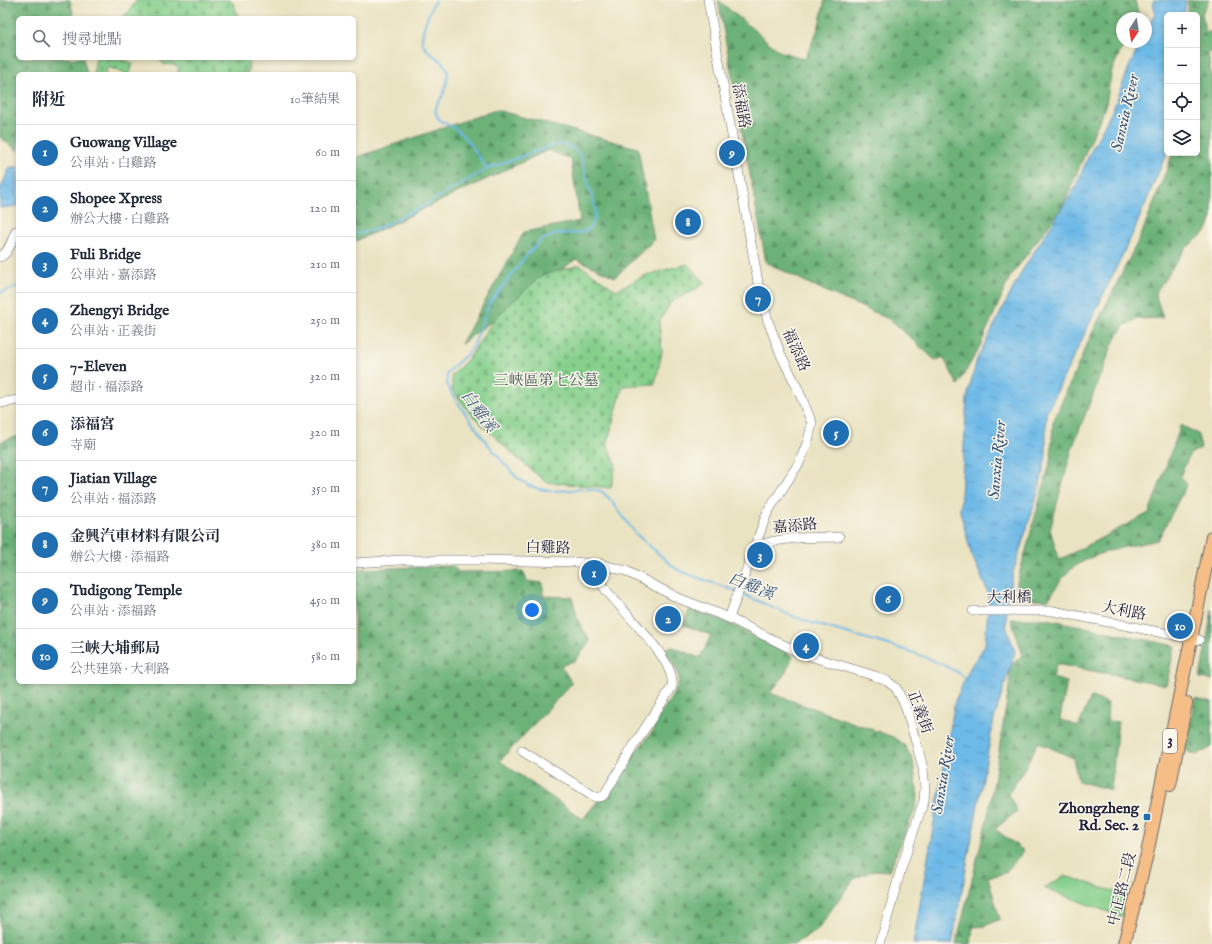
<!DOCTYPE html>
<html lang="zh-TW">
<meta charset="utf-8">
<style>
:root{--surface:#fff;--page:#f2f2f3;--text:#1f2937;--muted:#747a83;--line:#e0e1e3;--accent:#1f6fb2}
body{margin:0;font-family:"IM FELL English","Noto Serif TC",serif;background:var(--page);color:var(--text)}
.controls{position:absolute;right:12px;top:12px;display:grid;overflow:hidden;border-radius:6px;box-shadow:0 2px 6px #0003}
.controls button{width:36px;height:36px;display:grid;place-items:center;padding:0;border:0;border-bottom:1px solid var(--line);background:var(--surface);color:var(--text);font:20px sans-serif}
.compass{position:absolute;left:1116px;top:12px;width:36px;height:36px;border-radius:50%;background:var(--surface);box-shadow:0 2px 6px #0003;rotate:192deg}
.you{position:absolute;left:532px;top:610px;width:14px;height:14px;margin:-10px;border:3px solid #fff;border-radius:50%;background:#1a73e8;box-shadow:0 0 0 6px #1a73e833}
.badge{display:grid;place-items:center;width:26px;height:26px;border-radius:50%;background:var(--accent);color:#fff;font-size:13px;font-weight:700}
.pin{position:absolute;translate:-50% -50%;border:2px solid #fff;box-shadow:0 1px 4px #0006}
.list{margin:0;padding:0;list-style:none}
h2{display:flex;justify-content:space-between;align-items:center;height:52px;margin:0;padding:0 16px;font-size:17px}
h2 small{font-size:13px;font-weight:400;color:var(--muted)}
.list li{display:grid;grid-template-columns:26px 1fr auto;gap:12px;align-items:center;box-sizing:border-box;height:56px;padding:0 16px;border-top:1px solid var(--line)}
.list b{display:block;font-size:15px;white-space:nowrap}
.list p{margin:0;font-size:13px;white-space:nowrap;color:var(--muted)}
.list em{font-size:13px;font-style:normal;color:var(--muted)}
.icon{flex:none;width:22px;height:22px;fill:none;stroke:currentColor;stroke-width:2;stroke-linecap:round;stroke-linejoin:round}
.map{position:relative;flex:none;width:1212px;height:944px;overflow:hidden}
.search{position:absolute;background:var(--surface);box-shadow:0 2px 6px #0003;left:16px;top:16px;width:340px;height:44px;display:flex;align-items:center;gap:10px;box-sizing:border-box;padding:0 14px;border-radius:6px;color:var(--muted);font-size:15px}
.panel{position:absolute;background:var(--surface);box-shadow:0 2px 6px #0003;left:16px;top:72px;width:340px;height:612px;border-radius:6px}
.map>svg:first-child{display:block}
.grass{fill:#86d08c;stroke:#547964}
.forest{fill:url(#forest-firs);stroke:#476a5a}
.cemetery{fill:url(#cemetery-stones);stroke:#547964}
.water{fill:url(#water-ripples);stroke:#486e91}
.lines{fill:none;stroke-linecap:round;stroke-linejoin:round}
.stream{stroke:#6db9e7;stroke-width:2}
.minor-casing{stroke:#68666a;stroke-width:10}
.major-casing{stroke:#68666a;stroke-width:14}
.minor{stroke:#fff;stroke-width:9}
.major{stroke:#f6be87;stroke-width:12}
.poi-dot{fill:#1f6fb2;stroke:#fbf7ec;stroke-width:1.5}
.labels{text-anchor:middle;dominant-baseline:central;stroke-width:3;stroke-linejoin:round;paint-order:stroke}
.shield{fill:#fbf7ec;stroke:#636270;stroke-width:1}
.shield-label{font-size:14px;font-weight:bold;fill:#22223b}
.street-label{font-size:15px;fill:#22223b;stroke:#fbf7ec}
.park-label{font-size:15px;fill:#405653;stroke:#fbf7ec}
.poi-label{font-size:15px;font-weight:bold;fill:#22223b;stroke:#fbf7ec;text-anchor:end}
.water-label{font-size:16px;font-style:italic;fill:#3c5777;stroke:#fbf7ec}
</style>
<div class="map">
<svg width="1212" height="944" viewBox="0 0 1212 944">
<defs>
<pattern id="forest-firs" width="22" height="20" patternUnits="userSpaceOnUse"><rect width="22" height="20" fill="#6cb278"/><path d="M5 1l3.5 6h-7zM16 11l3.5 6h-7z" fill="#589064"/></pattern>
<pattern id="cemetery-stones" width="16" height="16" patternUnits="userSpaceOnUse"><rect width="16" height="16" fill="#86d08c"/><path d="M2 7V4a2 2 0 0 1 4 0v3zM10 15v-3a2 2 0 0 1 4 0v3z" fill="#73b27a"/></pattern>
<pattern id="water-ripples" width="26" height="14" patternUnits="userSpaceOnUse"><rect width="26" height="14" fill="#6db9e7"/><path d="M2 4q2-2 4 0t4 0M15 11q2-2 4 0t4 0" fill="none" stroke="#5996bc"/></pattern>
</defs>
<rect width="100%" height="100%" fill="#fbf7ec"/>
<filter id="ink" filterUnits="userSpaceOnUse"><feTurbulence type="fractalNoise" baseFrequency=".025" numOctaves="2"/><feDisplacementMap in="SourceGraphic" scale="8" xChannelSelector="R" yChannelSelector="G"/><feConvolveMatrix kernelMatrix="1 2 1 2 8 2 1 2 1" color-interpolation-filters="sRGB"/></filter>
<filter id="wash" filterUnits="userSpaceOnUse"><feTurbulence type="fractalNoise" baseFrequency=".012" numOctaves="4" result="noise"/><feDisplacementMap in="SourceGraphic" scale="16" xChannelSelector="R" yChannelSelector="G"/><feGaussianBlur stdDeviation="0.9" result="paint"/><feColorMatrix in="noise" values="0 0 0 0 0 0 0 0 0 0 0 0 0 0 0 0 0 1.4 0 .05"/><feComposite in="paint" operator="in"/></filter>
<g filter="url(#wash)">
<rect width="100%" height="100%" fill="#eae3c2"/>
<polygon class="grass" points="1065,876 1129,896 1122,917 1044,888"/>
<g class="forest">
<polygon points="0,0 70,0 74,18 18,18 18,58 83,58 87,74 18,74 18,151 0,137"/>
<polygon points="718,0 779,51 805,59 818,29 825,0 1135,0 1138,13 1136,18 1122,18 1122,42 1125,42 1112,70 1106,104 1063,206 1010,277 980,346 958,385 943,357 936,361 891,320 814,286 766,262"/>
<path d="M1188 0H1209L1202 13 1205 32H1212V52L1208 53 1212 83V218L1206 232 1186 248 1155 293 1163 318 1137 319 1124 326 1113 343 1073 446 1050 529 1059 560 1149 513 1181 425 1198 434 1201 448 1190 454 1180 476 1187 484 1158 540C1128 547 1089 551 1066 574 1059 581 1054 592 1048 600L1013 597 1051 459 1053 422 1093 331 1142 233 1173 153H1197V15H1187Z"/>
<polygon points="496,110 638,148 654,240 615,277 576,259 461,344 524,232 580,221 571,159 548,150 354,242 354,158"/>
<path d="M18 436V682H354V569L453 566 459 572 523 571 527 581 543 583V596L572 597 578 620 590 641 576 660 561 666 572 683 500 761 583 819 655 728 652 726C658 717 679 689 679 679 678 669 670 659 665 650L670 646 700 658 711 635 683 625 690 609 727 622 793 656 784 676 770 693 893 737 905 746 913 761 918 797 914 812 889 871 874 870 854 879 834 906 817 931 797 942 796 944H0V442Z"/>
<polygon points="1212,610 1212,680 1200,678"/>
<polygon points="1011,619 1047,619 1175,646 1166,685 1056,664 1053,678 1067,682 1060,719 1078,727 1091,697 1108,703 1107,721 1118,722 1111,790 1078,781 1073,758 1038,742 1026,767 1008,794 1017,811 995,829 1024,851 1005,873 988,877 1000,919 985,926 973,927 971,944 956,944 989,811 1009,688 1010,666 1023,655"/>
<polygon points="1195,698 1212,702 1212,747 1197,755 1184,750"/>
</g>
<g class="cemetery">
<polygon points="137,0 230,0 233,3 239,18 120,18 128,13"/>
<path d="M96 58H118L133 63 130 74C122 74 115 69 107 67L106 74H93Z"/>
<polygon points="159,58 249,58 248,73 176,74 179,68 175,65 163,64"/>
<polygon points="687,264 705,282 693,291 671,302 659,322 662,352 655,384 623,386 607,444 616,464 611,488 546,482 518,459 472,415 452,390 452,375 468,359 495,318 542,275 580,265 616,290 646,275"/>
</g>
<g class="water">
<polygon points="1153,0 1186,0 1184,15 1167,15 1167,152 1134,231 1046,414 1046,456 1039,490 1014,569 1007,597 1006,626 1015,652 994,719 952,944 913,944 955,701 971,666 985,646 989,595 971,553 960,511 967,398 977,359 1022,271 1075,188 1089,155 1115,105 1129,67 1141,42 1146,42 1146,31 1155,13"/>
<polygon points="10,167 18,167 18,206 0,208 0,190"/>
</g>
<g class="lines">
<g class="stream">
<path d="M435 0C430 12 423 24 422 38 421 54 446 57 448 73 448 80 445 91 442 97 438 104 433 109 437 116 440 123 449 124 454 128 468 138 477 155 487 169"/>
<polyline points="354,234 374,230 421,207 487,169 547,147 561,144 573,148 581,156 595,208 595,219 589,229 579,233 557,234 541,240 527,255 489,304 474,345 467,354 452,368 447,374 447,384 451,393 486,442 516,477 528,485 539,489 553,491 590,489 601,491 610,499 636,534 676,569 690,575 736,591"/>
<polyline points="0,293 18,286"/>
<path d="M740 593C764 603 788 616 813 623 864 640 922 649 967 678"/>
</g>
</g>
</g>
<g filter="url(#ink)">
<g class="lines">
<g class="minor-casing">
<g id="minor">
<polyline points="708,0 759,288 768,321 781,355 797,387 812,423 808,441 799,463 767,513 729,618"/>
<path d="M0 257C9 253 12 240 16 231"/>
<polyline points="0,403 18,400"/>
<path d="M755 547C781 536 811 538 839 537"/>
<polyline points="354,563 402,560 480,560 575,562 604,565 626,571 678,598 729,618 800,653 875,676 887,681 896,688 905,705 918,749 923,768 925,788 924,800 901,869 880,944"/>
<polyline points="973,611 1053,611 1199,640"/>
<path d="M522 751 594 796C600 799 603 797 606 792L634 745 672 687C677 659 619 609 603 586L601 574 604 565"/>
</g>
</g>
<g class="major-casing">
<g id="major">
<polyline points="1170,785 1186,703"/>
<polyline points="1124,944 1147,854 1212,537"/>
</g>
</g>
<use href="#minor" class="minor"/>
<use href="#major" class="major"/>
</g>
</g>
<rect class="poi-dot" x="1143" y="813" width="8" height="8" rx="2"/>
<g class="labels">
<rect class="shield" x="1163" y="729" width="14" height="24" rx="3"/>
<g class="shield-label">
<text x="1170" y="741">3</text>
</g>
<g class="street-label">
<text transform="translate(741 106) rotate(80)">添福路</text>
<text transform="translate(796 350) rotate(66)">福添路</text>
<text transform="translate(795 526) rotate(-5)">嘉添路</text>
<text transform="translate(548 548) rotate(1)">白雞路</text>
<text x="1009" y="597">大利橋</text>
<text transform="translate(1124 611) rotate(11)">大利路</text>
<text transform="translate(920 712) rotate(70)">正義街</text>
<text transform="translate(1122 889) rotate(-76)">中正路二段</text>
</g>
<g class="park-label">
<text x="546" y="380">三峽區第七公墓</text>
</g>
<g class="poi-label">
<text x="1139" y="808">Zhongzheng<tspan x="1139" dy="17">Rd. Sec. 2</tspan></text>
</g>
<g class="water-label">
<text transform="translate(1126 113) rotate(-77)">Sanxia River</text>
<text transform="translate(478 412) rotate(54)">白雞溪</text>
<text transform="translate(998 460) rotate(-85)">Sanxia River</text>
<text transform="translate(751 587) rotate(22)">白雞溪</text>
<text transform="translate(944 775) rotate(-81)">Sanxia River</text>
</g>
</g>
</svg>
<div class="controls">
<button>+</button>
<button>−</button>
<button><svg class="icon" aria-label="locate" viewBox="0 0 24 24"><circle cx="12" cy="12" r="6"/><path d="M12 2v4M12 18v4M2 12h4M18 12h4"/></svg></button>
<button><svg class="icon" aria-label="layers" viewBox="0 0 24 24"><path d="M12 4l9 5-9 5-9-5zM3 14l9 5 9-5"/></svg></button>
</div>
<svg class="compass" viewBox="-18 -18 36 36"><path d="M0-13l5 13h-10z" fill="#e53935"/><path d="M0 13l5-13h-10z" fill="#747a83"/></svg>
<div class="you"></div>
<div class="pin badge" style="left:594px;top:573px">1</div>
<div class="pin badge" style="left:668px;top:619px">2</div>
<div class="pin badge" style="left:760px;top:555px">3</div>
<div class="pin badge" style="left:806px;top:646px">4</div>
<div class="pin badge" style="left:836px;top:433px">5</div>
<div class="pin badge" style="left:888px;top:599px">6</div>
<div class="pin badge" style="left:758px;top:299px">7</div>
<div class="pin badge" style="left:688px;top:222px">8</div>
<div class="pin badge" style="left:732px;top:153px">9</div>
<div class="pin badge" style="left:1180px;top:626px">10</div>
<div class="search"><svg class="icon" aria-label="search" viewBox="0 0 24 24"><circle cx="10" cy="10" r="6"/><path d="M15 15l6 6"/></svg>搜尋地點</div>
<section class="panel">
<h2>附近<small>10筆結果</small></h2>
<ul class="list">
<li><span class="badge">1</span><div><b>Guowang Village</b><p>公車站 · 白雞路</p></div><em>60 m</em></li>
<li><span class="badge">2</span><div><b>Shopee Xpress</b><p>辦公大樓 · 白雞路</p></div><em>120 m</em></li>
<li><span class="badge">3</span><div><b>Fuli Bridge</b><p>公車站 · 嘉添路</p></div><em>210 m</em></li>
<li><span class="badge">4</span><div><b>Zhengyi Bridge</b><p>公車站 · 正義街</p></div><em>250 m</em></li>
<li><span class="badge">5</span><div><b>7-Eleven</b><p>超市 · 福添路</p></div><em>320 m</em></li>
<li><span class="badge">6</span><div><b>添福宮</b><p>寺廟</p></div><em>320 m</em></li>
<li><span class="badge">7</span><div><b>Jiatian Village</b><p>公車站 · 福添路</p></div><em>350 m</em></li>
<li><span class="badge">8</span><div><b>金興汽車材料有限公司</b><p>辦公大樓 · 添福路</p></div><em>380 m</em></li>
<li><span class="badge">9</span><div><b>Tudigong Temple</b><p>公車站 · 添福路</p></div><em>450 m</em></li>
<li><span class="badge">10</span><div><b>三峽大埔郵局</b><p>公共建築 · 大利路</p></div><em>580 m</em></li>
</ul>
</section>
</div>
